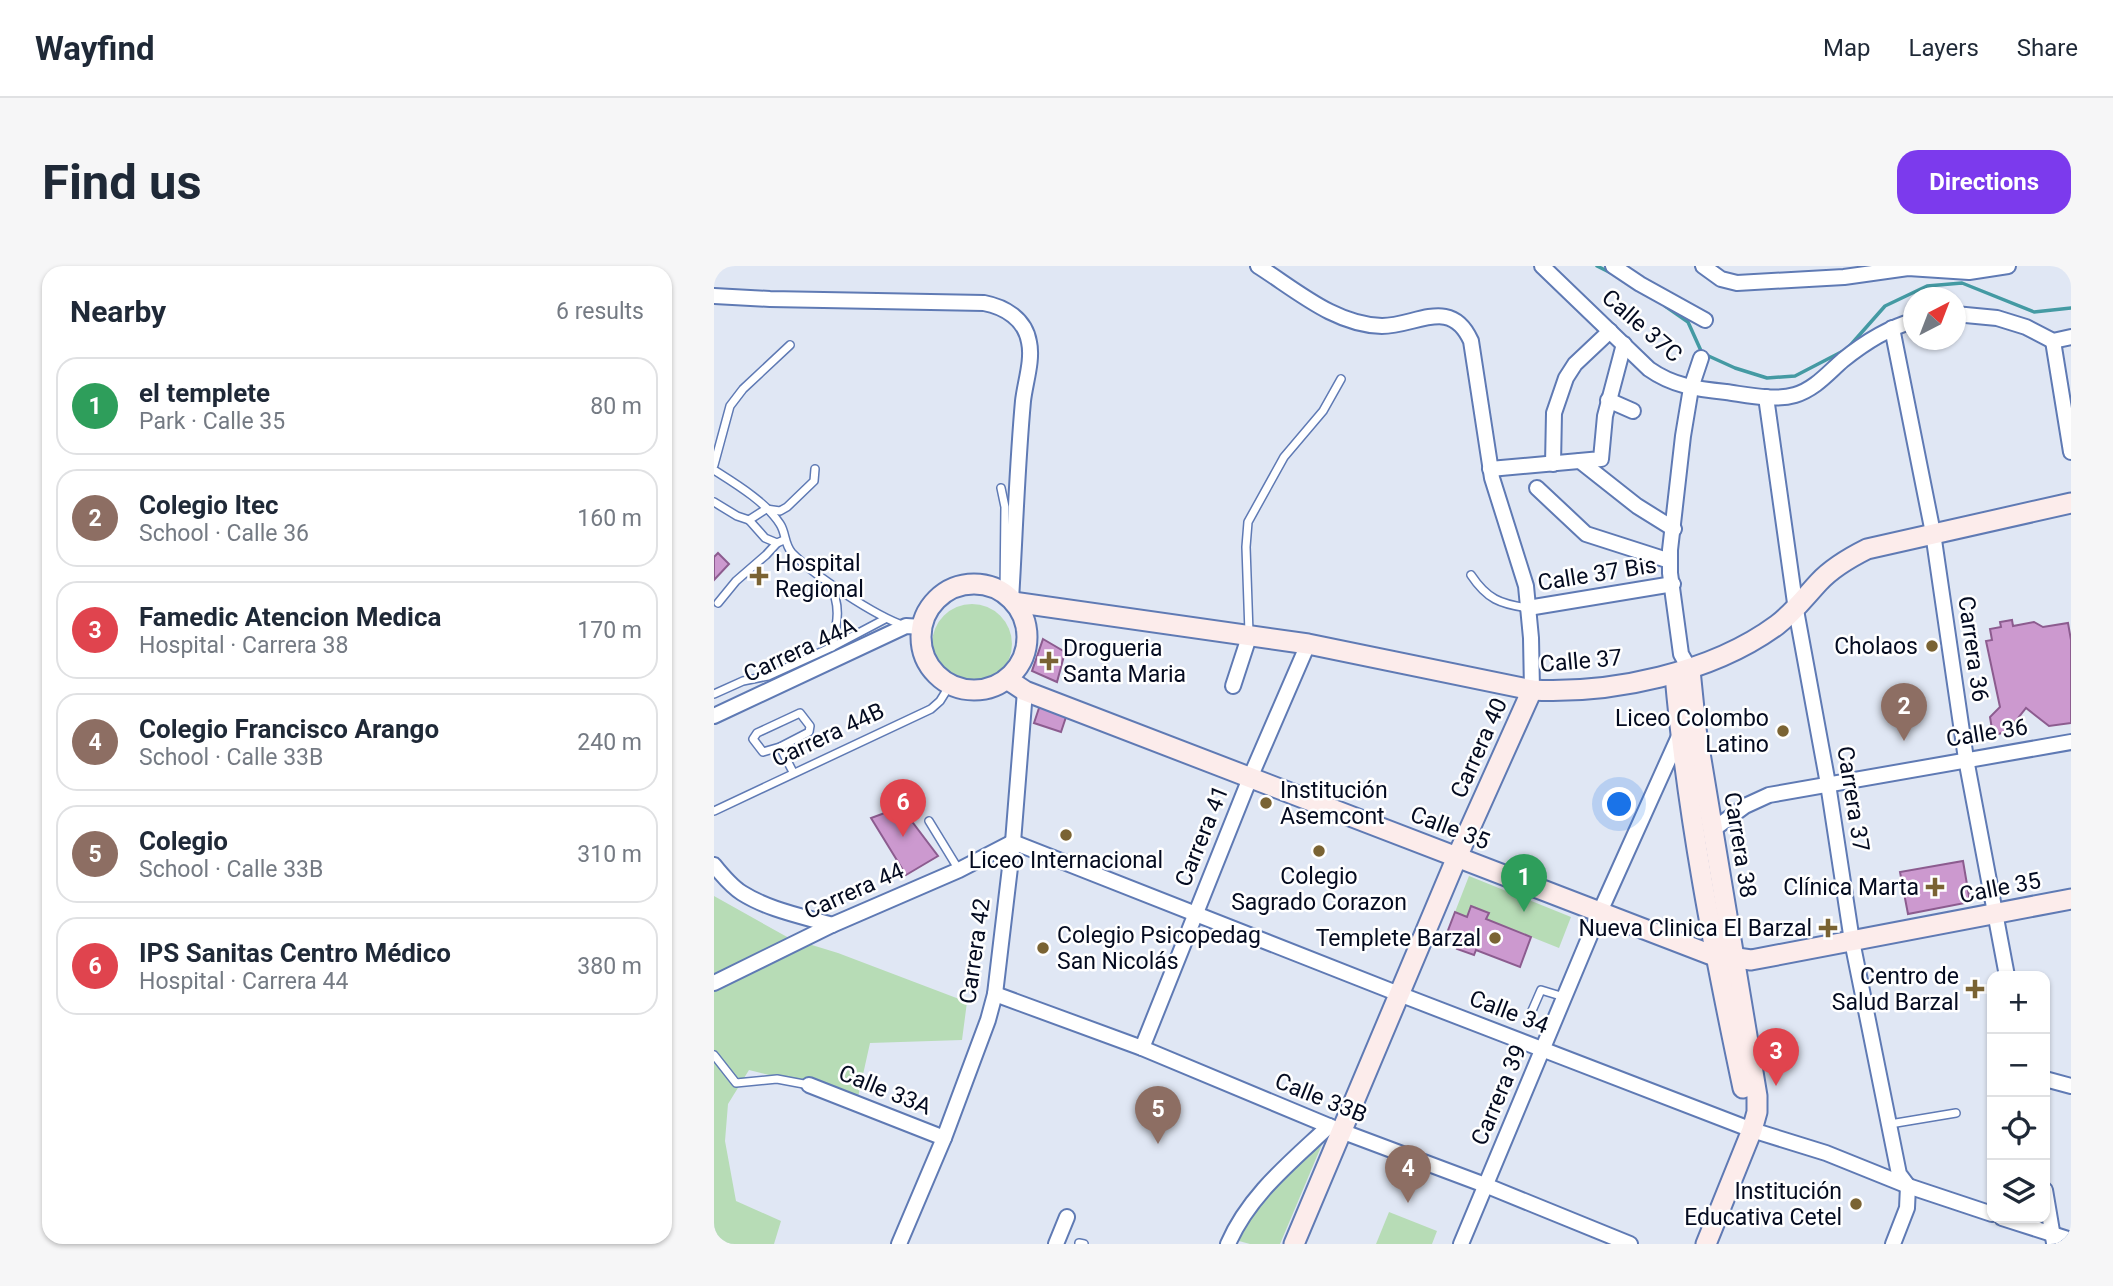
<!DOCTYPE html>
<meta charset="utf-8">
<style>
:root{--surface:#fff;--page:#f6f6f7;--text:#1f2937;--muted:#747a83;--line:#e0e1e3;--accent:#7c3aed}
body{margin:0;font-family:Roboto,sans-serif;background:var(--page);color:var(--text)}
.controls{position:absolute;right:21px;bottom:21px;display:grid;overflow:hidden;border-radius:14px;box-shadow:0 2px 5px #0004}
.controls button{width:63px;height:63px;display:grid;place-items:center;padding:0;border:0;border-bottom:2px solid var(--line);background:var(--surface);color:var(--text);font:35px sans-serif}
.compass{position:absolute;left:1189px;top:21px;width:63px;height:63px;border-radius:50%;background:var(--surface);box-shadow:0 2px 5px #0004;rotate:42deg}
.you{position:absolute;left:906px;top:539px;width:24px;height:24px;margin:-18px;border:5px solid #fff;border-radius:50%;background:#1a73e8;box-shadow:0 0 0 10px #1a73e833}
.badge{display:grid;place-items:center;width:46px;height:46px;border-radius:50%;background:var(--accent);color:#fff;font-size:23px;font-weight:700}
.pin{position:absolute;translate:-50% -58px;filter:drop-shadow(0 2px 4px #0008)}
.pin::after{content:'';position:absolute;top:37px;width:24px;height:21px;background:inherit;clip-path:polygon(0 0,100% 0,50% 100%)}
.list{margin:0;padding:0;list-style:none}
h2{display:flex;justify-content:space-between;align-items:center;height:91px;margin:0;padding:0 28px;font-size:30px}
h2 small{font-size:23px;font-weight:400;color:var(--muted)}
.list li{display:grid;grid-template-columns:46px 1fr auto;gap:21px;align-items:center;box-sizing:border-box;height:98px;margin:0 14px 14px;padding:0 14px;border:2px solid var(--line);border-radius:21px}
.list b{display:block;font-size:26px;white-space:nowrap}
.list p{margin:0;font-size:23px;white-space:nowrap;color:var(--muted)}
.list em{font-size:23px;font-style:normal;color:var(--muted)}
.icon{flex:none;width:38px;height:38px;fill:none;stroke:currentColor;stroke-width:2;stroke-linecap:round;stroke-linejoin:round}
.map{position:relative;flex:none;width:1357px;height:978px;overflow:hidden;border-radius:21px}
header{display:flex;align-items:center;gap:42px;box-sizing:border-box;height:98px;padding:0 35px;background:var(--surface);border-bottom:2px solid var(--line)}
header strong{font-size:33px}
nav{display:flex;gap:38px;margin-inline-start:auto;font-size:24px}
.intro{display:flex;align-items:center;justify-content:space-between;box-sizing:border-box;height:168px;padding:0 42px}
h1{margin:0;font-size:49px}
.button{padding:18px 32px;border-radius:21px;background:var(--accent);color:#fff;font-size:24px;font-weight:700}
main{display:flex;gap:42px;padding:0 42px}
aside{flex:1;background:var(--surface);border-radius:21px;box-shadow:0 2px 5px #0004}
.map>svg:first-child{display:block}
.green{fill:#b7dcb6}
.lines{fill:none;stroke-linecap:round;stroke-linejoin:round}
.stream{stroke:#449aa3;stroke-width:3.5}
.building{fill:#cc99cf;stroke:#8c5c8f;stroke-width:2}
.lane-casing{stroke:#5f7ab4;stroke-width:10}
.street-casing{stroke:#5f7ab4;stroke-width:18}
.secondary-casing{stroke:#5f7ab4;stroke-width:23}
.lane{stroke:#fff;stroke-width:7}
.street{stroke:#fff;stroke-width:14}
.secondary{stroke:#fceceb;stroke-width:19}
.poi-dot{fill:#7a6333;stroke:#fff;stroke-width:2.5}
.labels{text-anchor:middle;dominant-baseline:central;stroke-width:5;stroke-linejoin:round;paint-order:stroke}
.street-label{font-size:23px;fill:#040b20;stroke:#fff}
.poi-label{font-size:23px;fill:#040b20;stroke:#fff;text-anchor:end}
</style>
<header>
<strong>Wayfind</strong>
<nav><a>Map</a><a>Layers</a><a>Share</a></nav>
</header>
<div class="intro"><h1>Find us</h1><a class="button">Directions</a></div>
<main>
<aside>
<h2>Nearby<small>6 results</small></h2>
<ul class="list">
<li><span class="badge" style="background:#2e9e5b">1</span><div><b>el templete</b><p>Park · Calle 35</p></div><em>80 m</em></li>
<li><span class="badge" style="background:#8d6e63">2</span><div><b>Colegio Itec</b><p>School · Calle 36</p></div><em>160 m</em></li>
<li><span class="badge" style="background:#e0444e">3</span><div><b>Famedic Atencion Medica</b><p>Hospital · Carrera 38</p></div><em>170 m</em></li>
<li><span class="badge" style="background:#8d6e63">4</span><div><b>Colegio Francisco Arango</b><p>School · Calle 33B</p></div><em>240 m</em></li>
<li><span class="badge" style="background:#8d6e63">5</span><div><b>Colegio</b><p>School · Calle 33B</p></div><em>310 m</em></li>
<li><span class="badge" style="background:#e0444e">6</span><div><b>IPS Sanitas Centro Médico</b><p>Hospital · Carrera 44</p></div><em>380 m</em></li>
</ul>
</aside>
<div class="map">
<svg width="1357" height="978" viewBox="0 0 1357 978">
<rect width="100%" height="100%" fill="#e0e7f4"/>
<g class="green">
<circle cx="258" cy="378" r="40"/>
<polygon points="755,610 857,651 845,682 772,653 774,647 753,651 741,646"/>
<polygon points="0,630 75,672 124,687 253,736 248,774 156,777 144,831 35,804 14,838 11,875 22,935 67,955 60,978 0,978"/>
<polygon points="612,869 566,978 536,978 525,975 541,938"/>
<polygon points="675,946 723,965 718,978 662,978"/>
</g>
<g class="lines">
<g class="stream">
<polyline points="883,0 897,7"/>
<polyline points="951,40 974,56 988,87 1021,102 1053,112 1081,110 1133,83 1171,40 1213,20 1248,17 1320,46 1357,42"/>
</g>
</g>
<g class="building">
<polygon points="4,287 15,298 0,314 0,291"/>
<polygon points="1298,354 1299,360 1320,356 1329,361 1354,357 1357,374 1357,457 1335,460 1312,442 1293,466 1279,469 1276,451 1286,441 1272,375 1278,374 1276,363 1287,361 1286,356"/>
<polygon points="329,373 351,386 343,416 318,405"/>
<polygon points="326,439 353,448 347,466 320,457"/>
<polygon points="187,541 224,590 192,609 157,552"/>
<polygon points="1249,595 1256,636 1194,648 1186,606"/>
<polygon points="757,640 775,647 772,653 817,671 806,701 762,684 760,689 743,683 747,673 733,667 741,646 753,651"/>
</g>
<g class="lines">
<g class="lane-casing">
<g id="lane">
<polyline points="0,199 16,140 29,123 76,79"/>
<path d="M0 204C22 218 52 236 66 258 72 267 70 278 78 287 101 310 161 350 191 360"/>
<polyline points="287,222 291,241 290,328"/>
<polyline points="0,236 23,250 35,254 51,272 63,277 70,274"/>
<polyline points="35,254 52,243 66,245 73,241 100,215 101,203"/>
<path d="M757 309C773 333 786 338 814 342"/>
<path d="M115 318C128 339 123 358 118 381"/>
<polyline points="4,337 22,315 52,289 63,277"/>
<polyline points="535,367 532,281 534,256 570,191 609,145 627,113"/>
<polyline points="0,428 29,415 54,410 118,381 171,353"/>
<polygon points="86,447 96,460 95,466 66,481 49,486 39,473 43,467"/>
<polyline points="66,481 79,506"/>
<polyline points="0,545 217,443 226,435 236,419"/>
<polyline points="215,555 245,604"/>
<polyline points="817,747 827,724 850,731"/>
<polyline points="0,789 22,817 63,813 95,819"/>
<polyline points="1176,858 1242,847"/>
<polyline points="365,977 370,978"/>
</g>
</g>
<g class="street-casing">
<g id="street">
<path d="M544 0C582 24 621 59 668 60 702 60 737 30 757 75L778 212 812 320 817 372 818 424"/>
<path d="M828 0 935 103C959 120 983 123 1012 126 1034 129 1060 135 1081 129 1101 123 1114 107 1129 94 1150 77 1174 62 1199 55"/>
<polyline points="899,0 926,18 991,54"/>
<polyline points="989,0 1007,13 1023,17 1130,11 1194,2 1255,6 1294,0"/>
<path d="M0 30 56 33 270 37C291 41 311 53 315 76 319 94 311 117 309 135 303 201 301 268 297 334"/>
<polyline points="1241,48 1283,52 1312,61 1339,75 1357,71"/>
<polyline points="1178,62 1219,267 1252,493 1293,710"/>
<polyline points="1339,75 1357,186"/>
<polyline points="1052,131 1082,344 1114,518 1138,675 1185,908 1194,920 1193,942 1179,978"/>
<polyline points="894,134 919,145"/>
<polyline points="866,195 923,240 960,263"/>
<polyline points="839,198 840,147 852,112 861,98 896,65"/>
<polyline points="776,203 887,193 891,150 910,78"/>
<polyline points="823,222 872,268 956,295"/>
<polyline points="814,342 959,318"/>
<polyline points="976,404 967,388 956,307 956,284 969,170 977,122 987,92"/>
<polyline points="519,420 535,371"/>
<polyline points="0,450 192,360 208,361"/>
<polyline points="1000,563 1031,540 1055,529 1357,476"/>
<path d="M0 599C8 609 17 620 28 627 55 644 88 650 118 659"/>
<polyline points="0,717 118,659 245,604 299,576 685,728 1038,864 1112,887 1194,920 1278,948"/>
<polyline points="281,728 428,782 627,865 771,919 916,978"/>
<polyline points="428,782 536,512 594,378"/>
<polyline points="1331,813 1357,820"/>
<polyline points="95,819 230,872"/>
<polyline points="1331,924 1340,977"/>
<polyline points="1288,952 1357,974"/>
<polyline points="185,978 230,872 274,754 281,728 299,576 311,425"/>
<polyline points="342,978 353,951"/>
<path d="M514 978C535 929 577 896 615 860"/>
<polyline points="747,978 885,648 966,468"/>
</g>
</g>
<g class="secondary-casing">
<g id="secondary">
<circle cx="260" cy="371" r="53"/>
<path d="M300 336 594 378 818 424C898 428 998 407 1063 359 1080 346 1091 331 1105 316 1118 302 1135 292 1153 283L1357 237"/>
<polyline points="976,404 982,463 1043,830 1043,846 1038,864 992,978"/>
<path d="M961 409C973 548 1000 685 1029 822"/>
<polyline points="293,413 311,425 995,688 1037,694 1357,633"/>
<polyline points="580,978 743,591 818,424"/>
</g>
</g>
<use href="#lane" class="lane"/>
<use href="#street" class="street"/>
<use href="#secondary" class="secondary"/>
</g>
<g class="poi-dot">
<path d="M41.5 299.5h7v7h7v7h-7v7h-7v-7h-7v-7h7z"/>
<circle cx="1218" cy="380" r="7"/>
<path d="M331.5 384.5h7v7h7v7h-7v7h-7v-7h-7v-7h7z"/>
<circle cx="1069" cy="465" r="7"/>
<circle cx="552" cy="537" r="7"/>
<circle cx="352" cy="569" r="7"/>
<circle cx="605" cy="585" r="7"/>
<path d="M1217.5 610.5h7v7h7v7h-7v7h-7v-7h-7v-7h7z"/>
<path d="M1110.5 651.5h7v7h7v7h-7v7h-7v-7h-7v-7h7z"/>
<circle cx="781" cy="672" r="7"/>
<circle cx="329" cy="682" r="7"/>
<path d="M1257.5 712.5h7v7h7v7h-7v7h-7v-7h-7v-7h7z"/>
<circle cx="1142" cy="938" r="7"/>
</g>
<g class="labels">
<g class="street-label">
<text transform="translate(928 60) rotate(41)">Calle 37C</text>
<text transform="translate(883 308) rotate(-9)">Calle 37 Bis</text>
<text transform="translate(1259 383) rotate(82)">Carrera 36</text>
<text transform="translate(86 384) rotate(-25)">Carrera 44A</text>
<text transform="translate(867 395) rotate(-5)">Calle 37</text>
<text transform="translate(1273 467) rotate(-9)">Calle 36</text>
<text transform="translate(114 469) rotate(-25)">Carrera 44B</text>
<text transform="translate(765 482) rotate(-66)">Carrera 40</text>
<text transform="translate(1139 533) rotate(81)">Carrera 37</text>
<text transform="translate(736 562) rotate(21)">Calle 35</text>
<text transform="translate(488 570) rotate(-68)">Carrera 41</text>
<text transform="translate(1026 579) rotate(81)">Carrera 38</text>
<text transform="translate(1286 622) rotate(-11)">Calle 35</text>
<text transform="translate(140 625) rotate(-24)">Carrera 44</text>
<text transform="translate(261 685) rotate(-82)">Carrera 42</text>
<text transform="translate(795 746) rotate(21)">Calle 34</text>
<text transform="translate(171 824) rotate(22)">Calle 33A</text>
<text transform="translate(785 829) rotate(-67)">Carrera 39</text>
<text transform="translate(607 832) rotate(22)">Calle 33B</text>
</g>
<g class="poi-label">
<text x="61" y="297" text-anchor="start">Hospital<tspan x="61" dy="26">Regional</tspan></text>
<text x="1204" y="380">Cholaos</text>
<text x="349" y="382" text-anchor="start">Drogueria<tspan x="349" dy="26">Santa Maria</tspan></text>
<text x="1055" y="452">Liceo Colombo<tspan x="1055" dy="26">Latino</tspan></text>
<text x="566" y="524" text-anchor="start">Institución<tspan x="566" dy="26">Asemcont</tspan></text>
<text x="352" y="594" text-anchor="middle">Liceo Internacional</text>
<text x="605" y="610" text-anchor="middle">Colegio<tspan x="605" dy="26">Sagrado Corazon</tspan></text>
<text x="1205" y="621">Clínica Marta</text>
<text x="1098" y="662">Nueva Clinica El Barzal</text>
<text x="343" y="669" text-anchor="start">Colegio Psicopedag<tspan x="343" dy="26">San Nicolás</tspan></text>
<text x="767" y="672">Templete Barzal</text>
<text x="1245" y="710">Centro de<tspan x="1245" dy="26">Salud Barzal</tspan></text>
<text x="1128" y="925">Institución<tspan x="1128" dy="26">Educativa Cetel</tspan></text>
</g>
</g>
</svg>
<div class="controls">
<button>+</button>
<button>−</button>
<button><svg class="icon" aria-label="locate" viewBox="0 0 24 24"><circle cx="12" cy="12" r="6"/><path d="M12 2v4M12 18v4M2 12h4M18 12h4"/></svg></button>
<button><svg class="icon" aria-label="layers" viewBox="0 0 24 24"><path d="M12 4l9 5-9 5-9-5zM3 14l9 5 9-5"/></svg></button>
</div>
<svg class="compass" viewBox="-18 -18 36 36"><path d="M0-13l5 13h-10z" fill="#e53935"/><path d="M0 13l5-13h-10z" fill="#747a83"/></svg>
<div class="you"></div>
<div class="pin badge" style="left:810px;top:646px;background:#2e9e5b">1</div>
<div class="pin badge" style="left:1190px;top:475px;background:#8d6e63">2</div>
<div class="pin badge" style="left:1062px;top:820px;background:#e0444e">3</div>
<div class="pin badge" style="left:694px;top:937px;background:#8d6e63">4</div>
<div class="pin badge" style="left:444px;top:878px;background:#8d6e63">5</div>
<div class="pin badge" style="left:189px;top:571px;background:#e0444e">6</div>
</div>
</main>
